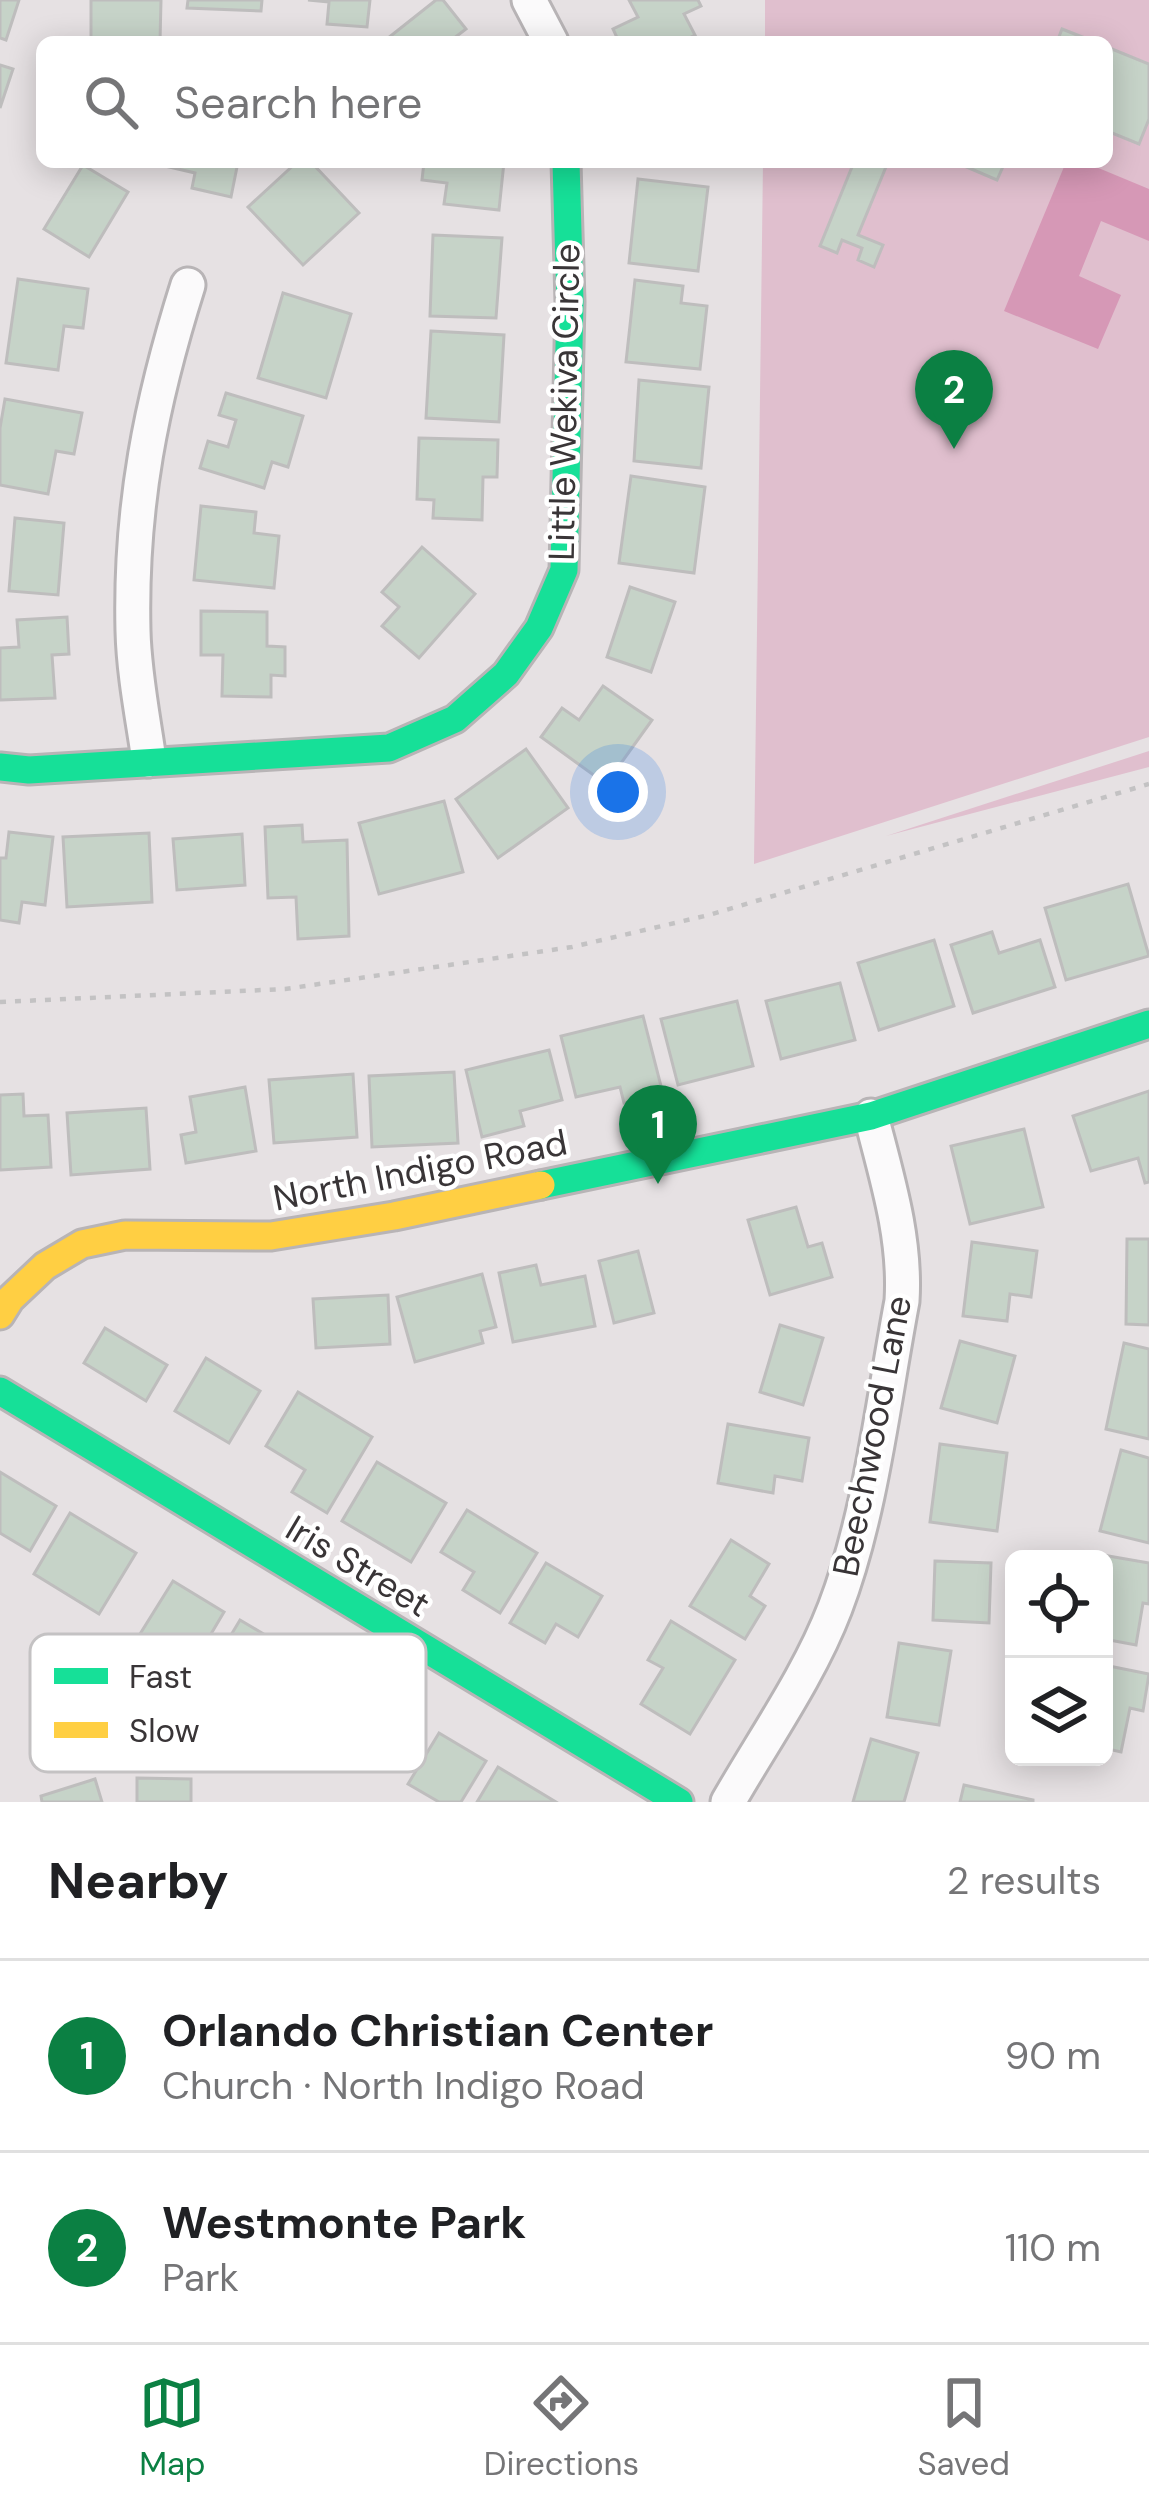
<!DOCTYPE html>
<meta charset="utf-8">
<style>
:root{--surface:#fff;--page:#f6f6f6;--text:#202124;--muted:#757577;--line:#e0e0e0;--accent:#0b8043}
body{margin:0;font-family:"DM Sans",sans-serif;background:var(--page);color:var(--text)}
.controls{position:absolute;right:36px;bottom:36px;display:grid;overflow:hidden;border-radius:18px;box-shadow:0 6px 30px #0003}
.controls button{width:108px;height:108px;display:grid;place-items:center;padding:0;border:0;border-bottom:3px solid var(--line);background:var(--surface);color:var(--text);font:60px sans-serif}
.you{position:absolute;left:618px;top:792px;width:42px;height:42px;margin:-30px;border:9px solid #fff;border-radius:50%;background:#1a73e8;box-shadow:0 0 0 18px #1a73e833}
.badge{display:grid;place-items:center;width:78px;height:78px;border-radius:50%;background:var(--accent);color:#fff;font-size:39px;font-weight:700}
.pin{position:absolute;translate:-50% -99px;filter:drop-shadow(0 3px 6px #0008)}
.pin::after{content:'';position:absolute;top:63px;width:42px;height:36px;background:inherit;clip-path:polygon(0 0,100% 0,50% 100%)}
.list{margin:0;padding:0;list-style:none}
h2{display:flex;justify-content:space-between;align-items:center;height:156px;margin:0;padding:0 48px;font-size:51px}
h2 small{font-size:39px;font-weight:400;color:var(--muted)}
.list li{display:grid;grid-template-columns:78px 1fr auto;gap:36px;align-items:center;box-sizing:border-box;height:192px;padding:0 48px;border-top:3px solid var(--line)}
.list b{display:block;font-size:45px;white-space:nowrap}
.list p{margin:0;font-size:39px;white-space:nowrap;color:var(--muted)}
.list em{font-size:39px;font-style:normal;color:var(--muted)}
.icon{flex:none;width:66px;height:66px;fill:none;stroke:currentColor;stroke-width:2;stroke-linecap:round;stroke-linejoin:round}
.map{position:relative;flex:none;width:1149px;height:1802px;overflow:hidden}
.search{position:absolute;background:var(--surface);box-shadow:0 6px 30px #0003;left:36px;right:36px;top:36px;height:132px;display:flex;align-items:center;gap:30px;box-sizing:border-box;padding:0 42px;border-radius:18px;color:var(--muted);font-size:45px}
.sheet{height:540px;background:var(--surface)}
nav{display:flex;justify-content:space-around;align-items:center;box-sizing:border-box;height:168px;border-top:3px solid var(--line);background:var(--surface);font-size:33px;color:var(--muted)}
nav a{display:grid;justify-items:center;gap:6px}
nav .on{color:var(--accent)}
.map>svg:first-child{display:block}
.green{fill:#e0bfce}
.water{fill:#d698b6}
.building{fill:#c6d3c8;stroke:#bebdbd;stroke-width:3}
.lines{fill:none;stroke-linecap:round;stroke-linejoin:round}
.street-casing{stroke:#b8b4b6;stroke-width:39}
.fast-casing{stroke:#b8b4b6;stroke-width:33}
.slow-casing{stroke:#b8b4b6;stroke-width:33}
.path{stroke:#c3c2c3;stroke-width:4.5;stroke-dasharray:6 9;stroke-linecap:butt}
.street{stroke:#fbfafb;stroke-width:33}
.fast{stroke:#16e098;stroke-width:27}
.slow{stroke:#ffcf43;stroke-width:27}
.labels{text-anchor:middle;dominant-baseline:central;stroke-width:9;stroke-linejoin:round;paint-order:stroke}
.street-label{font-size:36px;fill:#393537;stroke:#fff}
.key{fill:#fff;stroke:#c4c2c3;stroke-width:3}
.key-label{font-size:33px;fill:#393537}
</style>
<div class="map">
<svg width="1149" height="1802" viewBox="0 0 1149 1802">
<rect width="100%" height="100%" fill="#e6e1e3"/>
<g class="green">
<polygon points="765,0 1149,0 1149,737 754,864 763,162 1107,162 1107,42 765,42"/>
<polygon points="1149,751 1149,767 886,836"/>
</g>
<polygon class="water" points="1066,162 1084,162 1149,189 1149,241 1101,221 1079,276 1121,295 1098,349 1004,311"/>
<g class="building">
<polygon points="0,0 19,0 6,40 0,38"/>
<polygon points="91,0 161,0 160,42 91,41"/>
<polygon points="188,0 262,0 261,11 187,8"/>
<polygon points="308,0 370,0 367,27 327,24 329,2"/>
<polygon points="436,0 443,0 466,29 449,42 383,42"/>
<polygon points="629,0 698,0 701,6 684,14 695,35 681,42 619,42 613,29 638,17"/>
<polygon points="1062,29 1095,42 1057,42"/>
<polygon points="1107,47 1149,64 1149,119 1139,144 1107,131"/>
<polygon points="0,65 13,69 0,108"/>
<polygon points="238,162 231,197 192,188 195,173 152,163"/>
<polygon points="297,162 311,162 359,213 303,265 248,207"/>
<polygon points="424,162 504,162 499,210 444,204 447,183 422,180"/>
<polygon points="854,162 888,162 858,235 883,245 874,267 858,260 862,248 842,240 837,253 820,246"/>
<polygon points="955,162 1005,162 997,180"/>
<polygon points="83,165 128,192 89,257 44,229"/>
<polygon points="638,179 708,187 698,271 629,263"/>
<polygon points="433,235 502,238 496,318 430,316"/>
<polygon points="18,279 88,289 83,328 64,326 58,370 6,363"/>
<polygon points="635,280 683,286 681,303 707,306 700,369 626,362"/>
<polygon points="283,293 351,314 326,398 258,378"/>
<polygon points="431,331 504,335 499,422 426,418"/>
<polygon points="639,380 709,387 701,468 634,461"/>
<polygon points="226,393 303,416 288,467 272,462 264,488 200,468 208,441 228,447 236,420 219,415"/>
<polygon points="5,399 82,413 74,454 56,451 48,494 0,485 0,428"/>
<polygon points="419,438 498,440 497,477 483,477 482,520 433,518 434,500 417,499"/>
<polygon points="631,476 705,487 694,573 619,563"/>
<polygon points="201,506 256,512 254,533 279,536 274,588 194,580"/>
<polygon points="15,518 64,523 58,595 9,591"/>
<polygon points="422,547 475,594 419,658 382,626 399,607 382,592"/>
<polygon points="630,587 675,602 651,672 607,657"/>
<polygon points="201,611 267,612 267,646 285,647 285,676 271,675 271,697 222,696 223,655 201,655"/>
<polygon points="67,617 69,654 52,655 55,698 0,700 0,648 19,647 17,620"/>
<polygon points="603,686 652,720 606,784 541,737 562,708 579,720"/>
<polygon points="526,749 568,808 498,858 456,799"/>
<polygon points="444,801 463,872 379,894 359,823"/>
<polygon points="302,825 303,842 347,840 349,936 298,939 296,897 268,898 265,827"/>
<polygon points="9,832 53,837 45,905 22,902 19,923 0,920 0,858 6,858"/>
<polygon points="149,833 152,902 67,907 63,837"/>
<polygon points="242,834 245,885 177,890 173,839"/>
<polygon points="1128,884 1149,956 1066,980 1045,908"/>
<polygon points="992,932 999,953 1040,940 1055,987 973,1013 951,945"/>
<polygon points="934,940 954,1006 879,1030 858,963"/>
<polygon points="840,983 855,1040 781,1059 766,1001"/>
<polygon points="737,1001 753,1066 678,1085 661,1019"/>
<polygon points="643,1016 663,1094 624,1103 620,1087 576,1097 561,1036"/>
<polygon points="549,1050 562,1100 520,1111 524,1126 482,1137 466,1070"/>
<polygon points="454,1072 458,1143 372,1147 369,1076"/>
<polygon points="353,1074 357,1137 274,1143 269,1080"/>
<polygon points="245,1087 256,1151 186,1163 181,1135 196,1132 190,1097"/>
<polygon points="1149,1091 1149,1182 1145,1183 1138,1158 1091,1171 1073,1116"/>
<polygon points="23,1094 24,1116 48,1115 51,1167 0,1170 0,1095"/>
<polygon points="146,1108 150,1169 71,1175 67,1113"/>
<polygon points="1024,1129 1043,1207 970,1224 951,1146"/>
<polygon points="796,1207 808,1247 822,1243 832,1277 770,1295 748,1220"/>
<polygon points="1127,1239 1149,1239 1149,1325 1126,1324"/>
<polygon points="972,1242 1037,1251 1031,1297 1010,1294 1007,1321 963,1316"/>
<polygon points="638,1251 654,1313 614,1323 599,1261"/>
<polygon points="536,1265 541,1285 585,1276 595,1326 513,1342 499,1273"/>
<polygon points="482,1274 496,1327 480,1331 483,1343 415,1362 397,1297"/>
<polygon points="388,1295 390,1344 316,1348 313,1299"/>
<polygon points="780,1325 823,1338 803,1405 760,1392"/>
<polygon points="105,1328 167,1365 146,1401 84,1363"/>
<polygon points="960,1341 1015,1356 997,1423 941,1408"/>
<polygon points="1124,1343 1149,1349 1149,1439 1106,1429"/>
<polygon points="206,1358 260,1391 229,1443 175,1411"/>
<polygon points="298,1392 372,1437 327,1513 292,1492 305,1470 266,1446"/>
<polygon points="728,1424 809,1438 802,1481 775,1476 773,1493 718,1483"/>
<polygon points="940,1444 1007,1453 997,1531 930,1522"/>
<polygon points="1121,1450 1149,1458 1149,1543 1100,1531"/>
<polygon points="377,1462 446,1503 411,1562 342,1521"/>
<polygon points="0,1472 56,1506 30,1551 0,1533"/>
<polygon points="467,1510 537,1553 500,1613 463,1590 474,1572 441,1552"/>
<polygon points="70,1513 136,1553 99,1614 34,1574"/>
<polygon points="731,1540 769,1564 750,1596 765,1606 745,1639 690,1606"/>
<polygon points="1097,1554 1149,1563 1149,1604 1143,1603 1136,1645 1104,1639 1104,1559 1096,1559"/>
<polygon points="935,1561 991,1563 989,1623 933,1620"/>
<polygon points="546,1563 602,1596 578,1637 556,1624 545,1643 510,1623"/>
<polygon points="173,1581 224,1612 192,1666 140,1634"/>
<polygon points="240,1620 272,1639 267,1648 304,1670 280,1711 210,1670"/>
<polygon points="671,1621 735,1660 690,1734 641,1704 663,1668 648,1660"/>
<polygon points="899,1643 951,1651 939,1725 887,1717"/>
<polygon points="1104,1665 1149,1674 1143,1711 1130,1708 1121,1752 1104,1748"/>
<polygon points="439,1733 486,1761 461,1802 439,1802 408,1784"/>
<polygon points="871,1739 918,1753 904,1802 853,1802"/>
<polygon points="498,1767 556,1802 477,1802"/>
<polygon points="137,1778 191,1779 191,1802 137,1802"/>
<polygon points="95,1779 102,1802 42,1802 41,1796"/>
<polygon points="964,1785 1033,1800 1033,1802 960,1802"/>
</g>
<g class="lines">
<g class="street-casing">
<g id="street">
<polyline points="529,0 551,42"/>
<path d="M149 760C143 718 134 674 133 631 130 507 151 402 188 285"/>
<path d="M728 1802C764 1739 809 1676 835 1608 871 1514 883 1401 902 1301 906 1238 887 1178 871 1116"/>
</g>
</g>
<g class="fast-casing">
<g id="fast">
<polyline points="0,767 29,770 389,748 455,719 506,674 539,628 564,570 570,302 566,162"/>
<polyline points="541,1185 871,1116 1149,1024"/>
<polyline points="0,1391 679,1802"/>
</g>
</g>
<g class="slow-casing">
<polyline id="slow" points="0,1315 10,1299 45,1266 82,1244 125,1235 271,1236 394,1216 541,1185"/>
</g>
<polyline class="path" points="0,1002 285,989 572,947 709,915 1149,784"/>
<use href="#street" class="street"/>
<use href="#fast" class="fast"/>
<use href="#slow" class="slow"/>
</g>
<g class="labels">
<g class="street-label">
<text transform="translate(564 402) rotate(-89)">Little Wekiva Circle</text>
<text transform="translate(420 1170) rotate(-11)">North Indigo Road</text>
<text transform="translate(872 1436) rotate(-79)">Beechwood Lane</text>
<text transform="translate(358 1566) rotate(31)">Iris Street</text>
</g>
</g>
<rect x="30" y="1634" width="396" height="138" rx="18" class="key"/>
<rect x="54" y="1668" width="54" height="16" fill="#16e098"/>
<rect x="54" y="1722" width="54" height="16" fill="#ffcf43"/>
<g class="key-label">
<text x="129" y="1688">Fast</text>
<text x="129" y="1742">Slow</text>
</g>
</svg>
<div class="controls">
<button><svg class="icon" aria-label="locate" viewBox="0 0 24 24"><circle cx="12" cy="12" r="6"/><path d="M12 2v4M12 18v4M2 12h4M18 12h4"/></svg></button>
<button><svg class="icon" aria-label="layers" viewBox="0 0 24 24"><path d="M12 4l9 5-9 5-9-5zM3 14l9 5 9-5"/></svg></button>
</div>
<div class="you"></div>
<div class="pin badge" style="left:658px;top:1184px">1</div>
<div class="pin badge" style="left:954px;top:449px">2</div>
<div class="search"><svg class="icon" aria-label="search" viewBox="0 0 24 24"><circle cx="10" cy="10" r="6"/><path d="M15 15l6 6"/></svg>Search here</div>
</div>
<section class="sheet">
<h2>Nearby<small>2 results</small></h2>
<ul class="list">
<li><span class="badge">1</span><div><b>Orlando Christian Center</b><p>Church · North Indigo Road</p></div><em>90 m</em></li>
<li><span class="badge">2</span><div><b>Westmonte Park</b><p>Park</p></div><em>110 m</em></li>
</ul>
</section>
<nav>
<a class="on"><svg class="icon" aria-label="map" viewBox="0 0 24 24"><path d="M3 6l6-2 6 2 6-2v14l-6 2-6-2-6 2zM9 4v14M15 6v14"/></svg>Map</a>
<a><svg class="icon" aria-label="directions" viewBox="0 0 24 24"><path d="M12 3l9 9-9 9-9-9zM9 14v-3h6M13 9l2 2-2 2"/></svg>Directions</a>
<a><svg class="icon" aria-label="saved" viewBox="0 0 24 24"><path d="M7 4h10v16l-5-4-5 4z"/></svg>Saved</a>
</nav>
